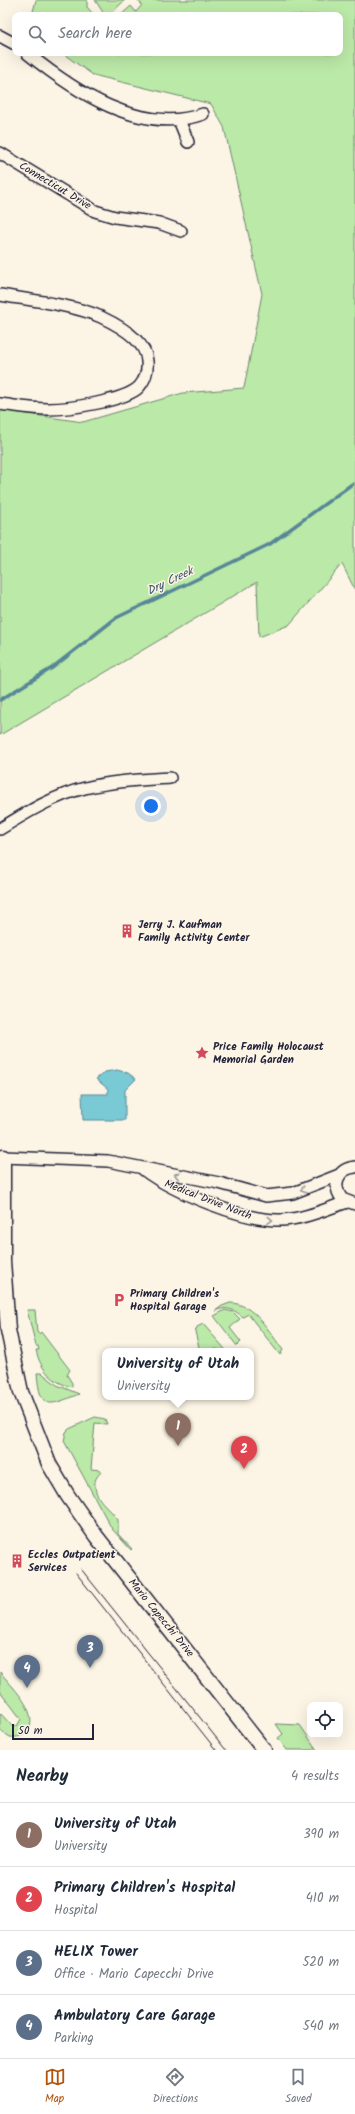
<!DOCTYPE html>
<meta charset="utf-8">
<style>
:root{--surface:#fff;--page:#f6f6f7;--text:#1f2937;--muted:#747a83;--line:#e0e1e3;--accent:#b45309}
body{margin:0;font-family:Kalam,sans-serif;background:var(--page);color:var(--text)}
.controls{position:absolute;right:12px;bottom:12px;display:grid;overflow:hidden;border-radius:8px;box-shadow:0 4px 16px #0002}
.controls button{width:36px;height:36px;display:grid;place-items:center;padding:0;border:0;border-bottom:1px solid var(--line);background:var(--surface);color:var(--text);font:20px sans-serif}
.scale{position:absolute;left:12px;bottom:10px;width:82px;box-sizing:border-box;padding-left:4px;border:2px solid #22223b;border-top:0;font-size:11px;line-height:14px;white-space:nowrap;color:#22223b;-webkit-text-stroke:3px #fcf5e5;paint-order:stroke}
.you{position:absolute;left:151px;top:806px;width:14px;height:14px;margin:-10px;border:3px solid #fff;border-radius:50%;background:#1a73e8;box-shadow:0 0 0 6px #1a73e833}
.badge{display:grid;place-items:center;width:26px;height:26px;border-radius:50%;background:var(--accent);color:#fff;font-size:13px;font-weight:700}
.pin{position:absolute;translate:-50% -33px;filter:drop-shadow(0 1px 2px #0008)}
.pin::after{content:'';position:absolute;top:21px;width:14px;height:12px;background:inherit;clip-path:polygon(0 0,100% 0,50% 100%)}
.popup{position:absolute;left:102px;top:1348px;width:152px;height:52px;box-sizing:border-box;display:grid;place-content:center;border-radius:8px;background:var(--surface);filter:drop-shadow(0 1px 3px #0005);font-size:13px;white-space:nowrap;color:var(--muted)}
.popup b{font-size:15px;color:var(--text)}
.popup::after{content:'';position:absolute;left:50%;top:100%;margin-left:-8px;border:8px solid transparent;border-top-color:var(--surface)}
.list{margin:0;padding:0;list-style:none}
h2{display:flex;justify-content:space-between;align-items:center;height:52px;margin:0;padding:0 16px;font-size:17px}
h2 small{font-size:13px;font-weight:400;color:var(--muted)}
.list li{display:grid;grid-template-columns:26px 1fr auto;gap:12px;align-items:center;box-sizing:border-box;height:64px;padding:0 16px;border-top:1px solid var(--line)}
.list b{display:block;font-size:15px;white-space:nowrap}
.list p{margin:0;font-size:13px;white-space:nowrap;color:var(--muted)}
.list em{font-size:13px;font-style:normal;color:var(--muted)}
.icon{flex:none;width:22px;height:22px;fill:none;stroke:currentColor;stroke-width:2;stroke-linecap:round;stroke-linejoin:round}
.map{position:relative;flex:none;width:355px;height:1750px;overflow:hidden}
.search{position:absolute;background:var(--surface);box-shadow:0 4px 16px #0002;left:12px;right:12px;top:12px;height:44px;display:flex;align-items:center;gap:10px;box-sizing:border-box;padding:0 14px;border-radius:8px;color:var(--muted);font-size:15px}
.sheet{height:308px;background:var(--surface)}
nav{display:flex;justify-content:space-around;align-items:center;box-sizing:border-box;height:56px;border-top:1px solid var(--line);background:var(--surface);font-size:11px;color:var(--muted)}
nav a{display:grid;justify-items:center;gap:2px}
nav .on{color:var(--accent)}
.map>svg:first-child{display:block}
.green{fill:#bbe9a7;stroke:#6e8671}
.water{fill:#7acad5;stroke:#578797}
.lines{fill:none;stroke-linecap:round;stroke-linejoin:round}
.stream{stroke:#578797;stroke-width:3.5}
.minor-casing{stroke:#22223b;stroke-width:14}
.major-casing{stroke:#22223b;stroke-width:17}
.minor{stroke:#fcf5e5;stroke-width:11}
.major{stroke:#fcf5e5;stroke-width:14}
.tram{stroke:#22223b;stroke-width:1}
.oneway{stroke:#9a9698}
.labels{text-anchor:middle;dominant-baseline:central;stroke-width:3;stroke-linejoin:round;paint-order:stroke}
.street-label{font-size:11px;fill:#22223b;stroke:#fcf5e5}
.poi-label{font-size:11px;font-weight:bold;fill:#22223b;stroke:#fcf5e5;text-anchor:start}
.water-label{font-size:12px;font-style:italic;fill:#3c5469;stroke:#fcf5e5}
</style>
<div class="map">
<svg width="355" height="1750" viewBox="0 0 355 1750">
<rect width="100%" height="100%" fill="#fcf5e5"/>
<filter id="ink" filterUnits="userSpaceOnUse"><feTurbulence type="fractalNoise" baseFrequency=".025" numOctaves="2"/><feDisplacementMap in="SourceGraphic" scale="8" xChannelSelector="R" yChannelSelector="G"/><feConvolveMatrix kernelMatrix="1 2 1 2 8 2 1 2 1" color-interpolation-filters="sRGB"/></filter>
<g filter="url(#ink)">
<g class="green">
<polygon points="36,0 87,0 87,7 94,15 32,15"/>
<polygon points="95,0 125,0 110,14 104,14"/>
<polygon points="138,0 355,0 355,590 342,564 289,625 259,637 257,582 0,735 0,410 83,422 183,393 244,388 262,294 224,127 211,104 93,75 62,53 340,53 340,15 121,15 131,6 136,12 142,5"/>
<path d="M230 1303C254 1303 270 1333 283 1350L280 1355 248 1314 243 1317C233 1309 227 1306 215 1311L222 1306Z"/>
<path d="M27 1310H35L37 1332 39 1334 41 1332 70 1370 67 1375 72 1383V1387C53 1383 40 1369 36 1350H39L38 1346H36Z"/>
<polygon points="225,1310 233,1312 240,1319 230,1328 241,1342 237,1346 214,1316"/>
<polygon points="203,1324 225,1349 222,1351 216,1349 200,1351 195,1332 197,1327"/>
<path d="M37 1373H42L57 1385 79 1394C49 1406 40 1412 37 1373Z"/>
<path d="M95 1417 105 1419 107 1424 95 1423 91 1469 101 1470C100 1474 96 1477 95 1481 93 1500 110 1507 118 1520V1534L132 1549 131 1550 112 1529 64 1441 66 1432 69 1429Z"/>
<path d="M0 1672C12 1687 38 1710 29 1730 25 1736 16 1738 10 1737L0 1730V1713L13 1727 17 1726 21 1719 0 1691Z"/>
<polygon points="276,1724 300,1725 317,1750 287,1750 278,1738 283,1734"/>
</g>
<polygon class="water" points="117,1070 128,1073 136,1079 125,1090 125,1120 83,1120 82,1094 108,1094 108,1089 96,1079 105,1072"/>
<g class="lines">
<polyline class="stream" points="0,700 52,668 116,618 270,544 352,484"/>
<g class="minor-casing">
<g id="minor">
<polyline points="0,36 15,44"/>
<path d="M27 53C74 91 140 136 203 114"/>
<polyline points="179,120 188,142"/>
<polyline points="0,153 95,211 115,217 159,223 181,231"/>
<path d="M0 295C29 300 75 305 101 317 118 325 146 340 147 361 148 370 145 380 139 387 125 401 69 409 48 409 32 409 16 406 0 404"/>
<path d="M0 829C26 813 55 795 85 788 113 781 142 780 170 778"/>
<polyline points="3,1157 108,1161 219,1183 266,1196 293,1193 339,1175"/>
<path d="M355 1167C337 1169 332 1185 342 1199L355 1204"/>
<path d="M144 1170C173 1192 246 1222 282 1220 304 1219 326 1209 347 1202"/>
</g>
</g>
<g class="major-casing">
<polyline id="major" points="3,1157 3,1261 8,1330 21,1392 49,1464 68,1496 96,1536 264,1750"/>
</g>
<use href="#minor" class="minor"/>
<use href="#major" class="major"/>
<g class="tram">
<polyline points="81,1569 226,1750"/>
<polyline points="76,1573 216,1750"/>
</g>
</g>
<defs><path id="oneway-chevron" d="M-2-3.5L2.5 0L-2 3.5" fill="none" stroke-width="1.6" stroke-linecap="round" stroke-linejoin="round"/></defs>
<g class="oneway">
<use href="#oneway-chevron" transform="translate(177 1175) rotate(-168)"/>
<use href="#oneway-chevron" transform="translate(303 1190) rotate(162)"/>
<use href="#oneway-chevron" transform="translate(270 1220) rotate(3)"/>
</g>
</g>
<defs>
<g id="building-bare" transform="scale(1.08)"><path d="M-4-6H4V6H1V3H-1V6H-4ZM-2.5-4.3h1.7v1.8h-1.7ZM.8-4.3h1.7v1.8H.8ZM-2.5-1h1.7V.8h-1.7ZM.8-1h1.7V.8H.8Z" fill="#d1495b" stroke="#fcf5e5" stroke-width="2.5" paint-order="stroke"/></g>
<g id="sight-bare" transform="scale(1.08)"><path d="M0-6L1.8-2.2L6-1.7L2.9 1.2L3.7 5.4L0 3.3L-3.7 5.4L-2.9 1.2L-6-1.7L-1.8-2.2Z" fill="#d1495b" stroke="#fcf5e5" stroke-width="2.5" paint-order="stroke"/></g>
<g id="parking-bare" transform="scale(1.08)"><path d="M-3.5-5.5H1a3.5 3.5 0 0 1 0 7H-1V5.5H-3.5ZM-1-3.4V-.6H.8a1.4 1.4 0 0 0 0-2.8Z" fill="#d1495b" stroke="#fcf5e5" stroke-width="2.5" paint-order="stroke"/></g>
</defs>
<g fill-rule="evenodd">
<use href="#building-bare" x="127" y="931"/>
<use href="#sight-bare" x="202" y="1053"/>
<use href="#parking-bare" x="119" y="1300"/>
<use href="#building-bare" x="17" y="1561"/>
</g>
<g class="labels">
<g class="street-label">
<text transform="translate(55 186) rotate(31)">Connecticut Drive</text>
<text transform="translate(208 1200) rotate(21)">Medical Drive North</text>
<text transform="translate(161 1618) rotate(51)">Mario Capecchi Drive</text>
</g>
<g class="poi-label">
<text x="138" y="925">Jerry J. Kaufman<tspan x="138" dy="13">Family Activity Center</tspan></text>
<text x="213" y="1047">Price Family Holocaust<tspan x="213" dy="13">Memorial Garden</tspan></text>
<text x="130" y="1294">Primary Children's<tspan x="130" dy="13">Hospital Garage</tspan></text>
<text x="28" y="1555">Eccles Outpatient<tspan x="28" dy="13">Services</tspan></text>
</g>
<g class="water-label">
<text transform="translate(170 581) rotate(-26)">Dry Creek</text>
</g>
</g>
</svg>
<div class="controls">
<button><svg class="icon" aria-label="locate" viewBox="0 0 24 24"><circle cx="12" cy="12" r="6"/><path d="M12 2v4M12 18v4M2 12h4M18 12h4"/></svg></button>
</div>
<div class="scale">50 m</div>
<div class="you"></div>
<div class="pin badge" style="left:178px;top:1446px;background:#8d6e63">1</div>
<div class="popup"><b>University of Utah</b>University</div>
<div class="pin badge" style="left:244px;top:1469px;background:#e0444e">2</div>
<div class="pin badge" style="left:90px;top:1668px;background:#5c6f8a">3</div>
<div class="pin badge" style="left:27px;top:1688px;background:#5c6f8a">4</div>
<div class="search"><svg class="icon" aria-label="search" viewBox="0 0 24 24"><circle cx="10" cy="10" r="6"/><path d="M15 15l6 6"/></svg>Search here</div>
</div>
<section class="sheet">
<h2>Nearby<small>4 results</small></h2>
<ul class="list">
<li><span class="badge" style="background:#8d6e63">1</span><div><b>University of Utah</b><p>University</p></div><em>390 m</em></li>
<li><span class="badge" style="background:#e0444e">2</span><div><b>Primary Children's Hospital</b><p>Hospital</p></div><em>410 m</em></li>
<li><span class="badge" style="background:#5c6f8a">3</span><div><b>HELIX Tower</b><p>Office · Mario Capecchi Drive</p></div><em>520 m</em></li>
<li><span class="badge" style="background:#5c6f8a">4</span><div><b>Ambulatory Care Garage</b><p>Parking</p></div><em>540 m</em></li>
</ul>
</section>
<nav>
<a class="on"><svg class="icon" aria-label="map" viewBox="0 0 24 24"><path d="M3 6l6-2 6 2 6-2v14l-6 2-6-2-6 2zM9 4v14M15 6v14"/></svg>Map</a>
<a><svg class="icon" aria-label="directions" viewBox="0 0 24 24"><path d="M12 3l9 9-9 9-9-9zM9 14v-3h6M13 9l2 2-2 2"/></svg>Directions</a>
<a><svg class="icon" aria-label="saved" viewBox="0 0 24 24"><path d="M7 4h10v16l-5-4-5 4z"/></svg>Saved</a>
</nav>
